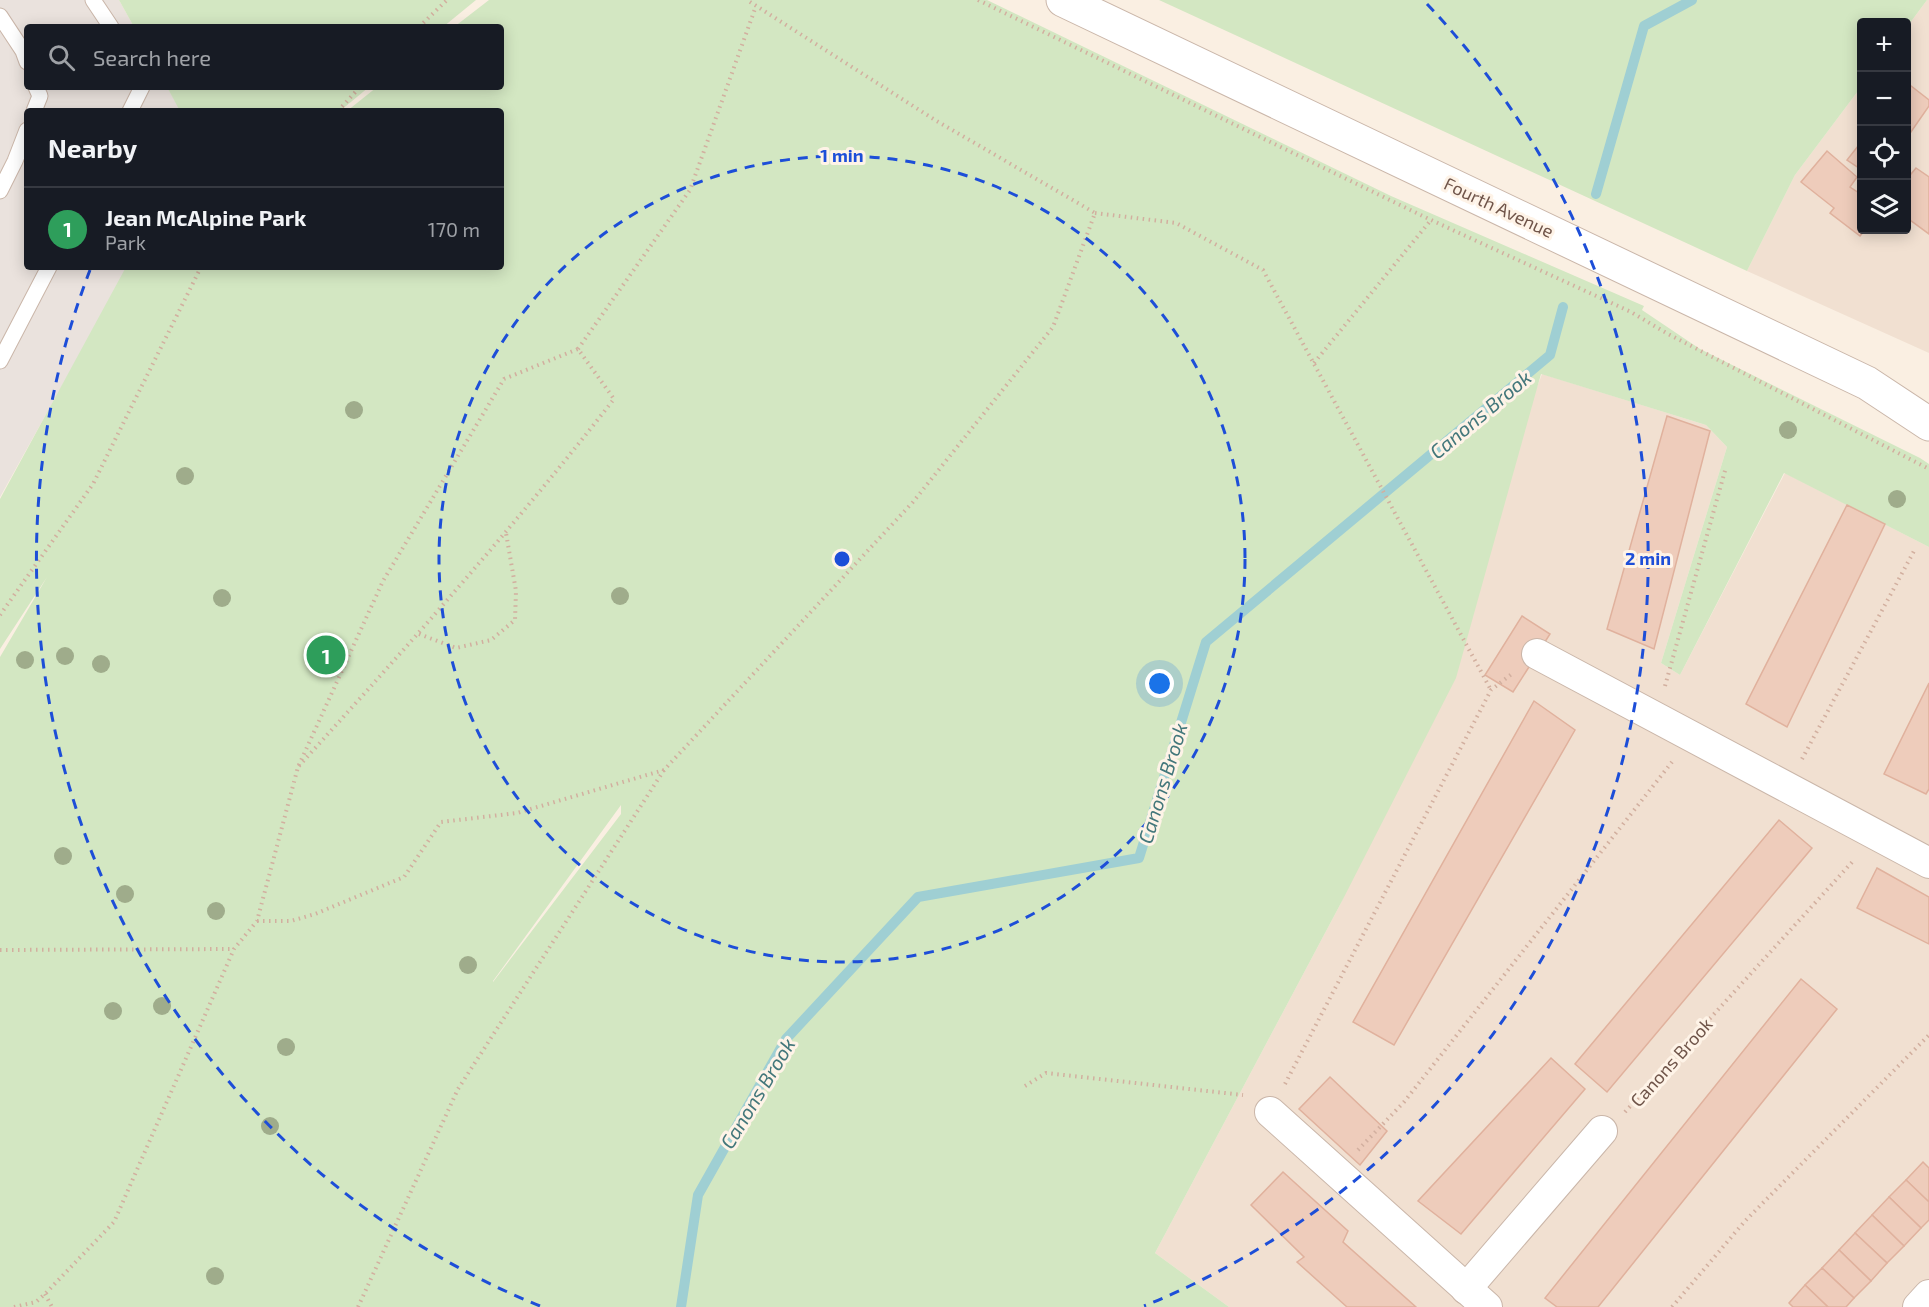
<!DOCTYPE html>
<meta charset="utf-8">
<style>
:root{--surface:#171b24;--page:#242831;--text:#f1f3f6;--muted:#9ea1a6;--line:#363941;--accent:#8c9099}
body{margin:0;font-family:"Exo 2",sans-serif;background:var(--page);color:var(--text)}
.controls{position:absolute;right:18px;top:18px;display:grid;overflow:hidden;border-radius:6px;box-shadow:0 3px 15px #0003}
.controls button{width:54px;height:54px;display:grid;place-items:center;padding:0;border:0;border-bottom:2px solid var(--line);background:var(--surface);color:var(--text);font:30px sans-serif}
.you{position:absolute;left:1160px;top:684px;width:21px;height:21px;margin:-15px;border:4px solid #fff;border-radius:50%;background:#1a73e8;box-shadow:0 0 0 9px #1a73e833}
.badge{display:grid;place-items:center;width:39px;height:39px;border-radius:50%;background:var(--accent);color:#fff;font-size:20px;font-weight:700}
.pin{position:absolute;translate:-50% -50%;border:3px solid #fff;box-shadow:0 2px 6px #0006}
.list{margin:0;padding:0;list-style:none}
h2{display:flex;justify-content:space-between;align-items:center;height:78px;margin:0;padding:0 24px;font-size:26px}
h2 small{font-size:20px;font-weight:400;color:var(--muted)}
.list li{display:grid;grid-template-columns:39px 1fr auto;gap:18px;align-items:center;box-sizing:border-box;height:84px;padding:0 24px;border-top:2px solid var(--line)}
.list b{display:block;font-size:22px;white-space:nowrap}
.list p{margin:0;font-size:20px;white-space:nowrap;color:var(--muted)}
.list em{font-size:20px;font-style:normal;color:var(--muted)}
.icon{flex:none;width:33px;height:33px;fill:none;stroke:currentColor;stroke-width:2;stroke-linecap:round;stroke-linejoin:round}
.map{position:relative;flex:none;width:1929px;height:1307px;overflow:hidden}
.search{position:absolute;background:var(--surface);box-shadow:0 3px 15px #0003;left:24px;top:24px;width:480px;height:66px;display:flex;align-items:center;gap:15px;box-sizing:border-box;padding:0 21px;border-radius:6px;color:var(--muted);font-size:22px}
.panel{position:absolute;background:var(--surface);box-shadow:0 3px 15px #0003;left:24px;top:108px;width:480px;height:162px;border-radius:6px}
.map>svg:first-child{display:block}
.residential{fill:#f1e0d1}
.industrial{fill:#eae2dd}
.green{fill:#d3e7c2;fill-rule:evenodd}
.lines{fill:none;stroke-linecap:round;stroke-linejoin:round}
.stream{stroke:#9fcfd3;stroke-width:10}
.building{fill:#ecb;stroke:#e0b19d;stroke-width:1.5}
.service-casing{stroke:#cab6a9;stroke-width:17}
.minor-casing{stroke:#cab6a9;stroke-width:32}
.tertiary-casing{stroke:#cab6a9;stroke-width:35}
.path{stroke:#d2af9f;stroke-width:4;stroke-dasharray:1.5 4.5;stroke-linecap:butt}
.service{stroke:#fff;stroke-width:15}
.minor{stroke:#fff;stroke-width:30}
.tertiary{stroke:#fff;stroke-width:33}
.tree{fill:#9fac8b}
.ring{fill:none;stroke:#1d4ed8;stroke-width:3;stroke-dasharray:10 8}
.labels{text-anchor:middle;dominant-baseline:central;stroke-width:6;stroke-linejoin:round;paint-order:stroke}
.street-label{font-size:18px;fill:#70554a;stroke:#fef3e7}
.water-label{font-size:20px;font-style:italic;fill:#43777b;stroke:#fef3e7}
.centre{fill:#1d4ed8;stroke:#fef3e7;stroke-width:3}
.ring-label{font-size:18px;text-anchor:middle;font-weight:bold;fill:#1d4ed8;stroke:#fef3e7;stroke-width:6;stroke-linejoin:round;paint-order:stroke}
</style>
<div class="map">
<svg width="1929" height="1307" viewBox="0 0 1929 1307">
<rect width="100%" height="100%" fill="#faefe2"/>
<g class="residential">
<polygon points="1927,0 1929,0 1929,353 1747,271 1795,175 1861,87 1862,230 1906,230 1907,27"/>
<polygon points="1542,374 1706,425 1727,447 1661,663 1680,675 1785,473 1929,547 1929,1307 1229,1307 1155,1253 1341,903"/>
</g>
<polygon class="industrial" points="0,0 119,0 134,27 27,27 27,87 167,87 181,111 27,111 27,267 128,267 0,497"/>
<g class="green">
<polygon points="119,0 476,0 443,27 134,27"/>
<path d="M489 0H987L1391 196 1644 306 1642 310 1700 349 1920 458 1929 464V547L1784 473 1680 675 1661 663 1727 447 1706 425 1541 374 1456 678 1341 903 1155 1253 1229 1307H0V657L47 577 0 649V499L126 267H501V111H347L377 87H501V27H454ZM621 805V814L493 982V981Z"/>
<polygon points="1159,0 1927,0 1907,27 1906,22 1862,22 1861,87 1795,175 1747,271"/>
<polygon points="167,87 369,87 340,111 180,111"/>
</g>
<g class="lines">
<g class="stream">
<polyline points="1596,194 1644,26 1692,0"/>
<polyline points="681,1307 698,1195 786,1039 918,897 1139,858 1206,642 1550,355 1563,307"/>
</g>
</g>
<g class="building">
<polygon points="1906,82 1929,100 1929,106 1906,139"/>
<polygon points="1862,141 1862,170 1847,160"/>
<polygon points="1827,151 1857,177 1850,187 1862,195 1862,230 1865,230 1860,236 1830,213 1834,208 1801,182"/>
<polygon points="1916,168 1929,177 1929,234 1906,217 1906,180"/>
<polygon points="1667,416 1710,431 1654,649 1607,629"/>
<polygon points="1847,505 1885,524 1787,727 1746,704"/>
<polygon points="1522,616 1550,634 1513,692 1485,675"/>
<polygon points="1929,683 1929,789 1926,794 1884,774"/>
<polygon points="1534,701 1575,730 1394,1045 1353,1022"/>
<polygon points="1779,820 1812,848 1607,1092 1575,1064"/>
<polygon points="1877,868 1929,897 1929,944 1857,908"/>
<polygon points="1801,979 1837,1009 1598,1307 1557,1307 1545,1298"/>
<polygon points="1551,1058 1585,1089 1461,1234 1418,1201"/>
<polygon points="1330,1077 1387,1131 1360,1165 1299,1109"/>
<polygon points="1923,1162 1929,1168 1929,1202 1906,1180"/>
<polygon points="1283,1172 1348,1231 1343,1242 1416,1307 1347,1307 1297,1262 1304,1257 1251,1205"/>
<polygon points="1906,1180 1929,1202 1929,1220 1921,1228 1889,1197"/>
<polygon points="1889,1197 1921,1228 1904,1246 1872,1215"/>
<polygon points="1872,1215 1904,1246 1887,1263 1855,1233"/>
<polygon points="1855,1233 1887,1263 1871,1281 1839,1250"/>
<polygon points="1839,1250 1871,1281 1854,1298 1822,1268"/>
<polygon points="1822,1268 1854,1298 1846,1307 1828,1307 1805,1285"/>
<polygon points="1805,1285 1828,1307 1793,1307 1789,1303"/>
</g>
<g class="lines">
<g class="service-casing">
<g id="service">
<polyline points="93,0 111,27"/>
<polyline points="0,16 23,51 27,62"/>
<polyline points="34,111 40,96 36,87"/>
<polyline points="130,111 142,87"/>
<polyline points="0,191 15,161 27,130"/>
<polyline points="0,361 49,267"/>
</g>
</g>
<g class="minor-casing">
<g id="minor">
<polyline points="1537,654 1929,863"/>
<polyline points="1270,1112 1487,1307"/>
<polyline points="1466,1289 1602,1131"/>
<polyline points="1918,1307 1929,1295"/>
</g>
</g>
<g class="tertiary-casing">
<polyline id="tertiary" points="1063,0 1867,383 1929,424"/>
</g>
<g class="path">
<polyline points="978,0 1431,220 1631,312 1668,334 1929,469"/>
<polyline points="419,27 447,0"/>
<polyline points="338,111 360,87"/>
<polyline points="1095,213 1176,223 1263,270 1491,690"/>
<polyline points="578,349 690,190 756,6"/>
<polyline points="1314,363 1431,220"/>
<polyline points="0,615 93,484 201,267"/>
<polyline points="419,634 456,648 491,640 515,620 516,591 506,533"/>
<polyline points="1665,686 1726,467"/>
<polyline points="1802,759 1914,551"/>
<polyline points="257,921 291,921 315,914 404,877 441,822 517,813 664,770 913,502 1053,327 1095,213 935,120 747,0"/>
<polyline points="0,950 234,949"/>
<polyline points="1285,1084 1491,690 1513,673"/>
<polyline points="1025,1086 1046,1073 1243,1095"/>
<polyline points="1625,1112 1854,860"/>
<polyline points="1358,1150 1404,1102 1672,762"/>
<polyline points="45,1294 52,1307"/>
<path d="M14 1307 36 1302 45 1294 114 1222 234 949 257 921 298 767 383 581 504 379 578 349 614 399C514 527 407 647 298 767"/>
<polyline points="358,1307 458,1089 664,770"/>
<polyline points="1672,1307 1745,1221 1929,1035"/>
</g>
<use href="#service" class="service"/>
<use href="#minor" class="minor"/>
<use href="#tertiary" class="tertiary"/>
</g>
<g class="tree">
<circle cx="354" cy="410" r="9"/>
<circle cx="1788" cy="430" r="9"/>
<circle cx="185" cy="476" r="9"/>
<circle cx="1897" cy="499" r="9"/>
<circle cx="620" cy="596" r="9"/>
<circle cx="222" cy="598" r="9"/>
<circle cx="65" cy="656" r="9"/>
<circle cx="25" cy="660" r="9"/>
<circle cx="101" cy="664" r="9"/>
<circle cx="63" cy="856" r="9"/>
<circle cx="125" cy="894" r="9"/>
<circle cx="216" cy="911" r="9"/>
<circle cx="468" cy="965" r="9"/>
<circle cx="162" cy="1006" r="9"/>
<circle cx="113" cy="1011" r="9"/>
<circle cx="286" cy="1047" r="9"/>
<circle cx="270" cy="1126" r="9"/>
<circle cx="215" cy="1276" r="9"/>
</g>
<g class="ring">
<circle cx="842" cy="559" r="403"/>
<path d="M540 1306A806 806 0 0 1 90 270M1427 4A806 806 0 0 1 1144 1306"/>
</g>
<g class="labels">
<g class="street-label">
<text transform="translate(1499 207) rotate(25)">Fourth Avenue</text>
<text transform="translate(1671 1062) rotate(-48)">Canons Brook</text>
</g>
<g class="water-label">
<text transform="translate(1480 414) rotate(-40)">Canons Brook</text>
<text transform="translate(1162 783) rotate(-73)">Canons Brook</text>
<text transform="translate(757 1093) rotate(-59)">Canons Brook</text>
</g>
</g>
<circle cx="842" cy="559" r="9" class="centre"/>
<g class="ring-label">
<text x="842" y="162">1 min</text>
<text x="1648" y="565">2 min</text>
</g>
</svg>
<div class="controls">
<button>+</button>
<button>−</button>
<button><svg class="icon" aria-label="locate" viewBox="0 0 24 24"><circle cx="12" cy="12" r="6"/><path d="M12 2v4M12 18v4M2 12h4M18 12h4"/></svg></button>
<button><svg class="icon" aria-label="layers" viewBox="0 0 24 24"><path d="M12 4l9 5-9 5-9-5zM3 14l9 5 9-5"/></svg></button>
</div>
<div class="you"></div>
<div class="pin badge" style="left:326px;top:655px;background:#2e9e5b">1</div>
<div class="search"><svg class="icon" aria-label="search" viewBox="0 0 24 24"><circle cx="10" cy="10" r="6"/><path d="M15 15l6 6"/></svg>Search here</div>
<section class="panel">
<h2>Nearby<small></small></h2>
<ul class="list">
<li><span class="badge" style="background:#2e9e5b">1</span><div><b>Jean McAlpine Park</b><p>Park</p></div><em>170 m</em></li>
</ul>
</section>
</div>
